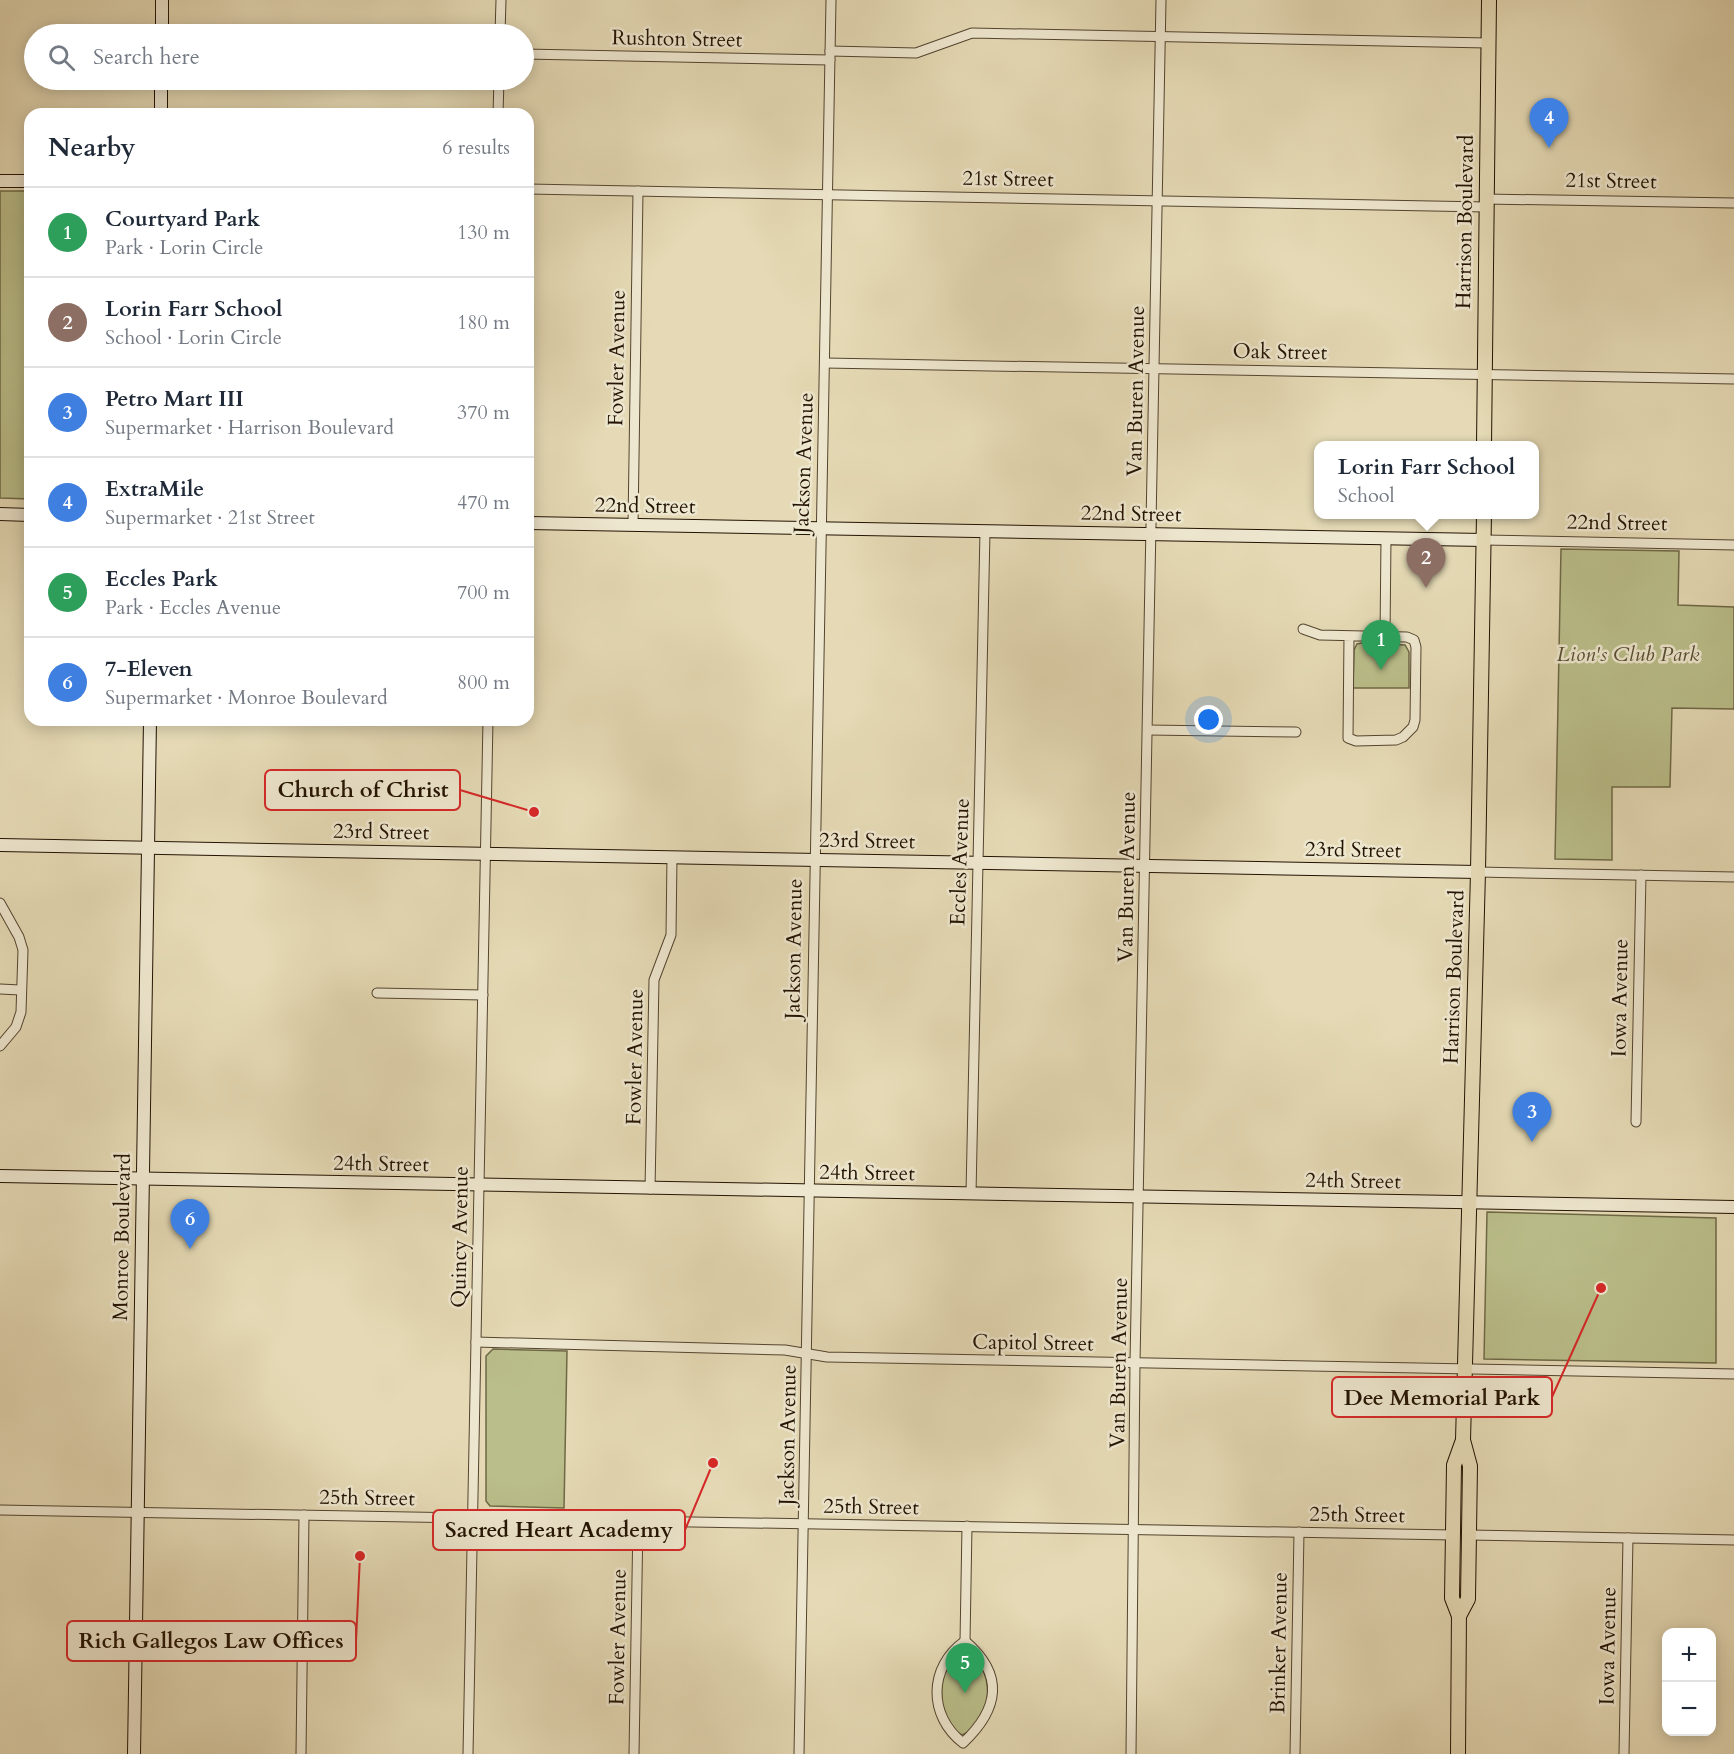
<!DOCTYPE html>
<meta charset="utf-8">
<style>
:root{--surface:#fff;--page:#f2f2f3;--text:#1f2937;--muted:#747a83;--line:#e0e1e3;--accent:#1a73e8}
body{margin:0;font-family:Cardo,serif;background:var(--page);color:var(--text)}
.controls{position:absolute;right:18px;bottom:18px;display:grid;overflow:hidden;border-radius:12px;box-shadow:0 3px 15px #0003}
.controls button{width:54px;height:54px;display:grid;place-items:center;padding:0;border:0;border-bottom:2px solid var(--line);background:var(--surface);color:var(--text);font:30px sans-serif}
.you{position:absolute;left:1209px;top:720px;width:21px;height:21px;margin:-15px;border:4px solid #fff;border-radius:50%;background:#1a73e8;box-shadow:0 0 0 9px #1a73e833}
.badge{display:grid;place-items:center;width:39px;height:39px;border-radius:50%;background:var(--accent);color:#fff;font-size:20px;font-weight:700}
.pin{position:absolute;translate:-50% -50px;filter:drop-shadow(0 2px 3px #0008)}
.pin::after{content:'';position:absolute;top:32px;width:21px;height:18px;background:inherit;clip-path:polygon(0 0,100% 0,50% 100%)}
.popup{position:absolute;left:1314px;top:441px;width:225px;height:78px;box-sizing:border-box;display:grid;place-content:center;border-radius:12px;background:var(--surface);filter:drop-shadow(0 2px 4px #0005);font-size:20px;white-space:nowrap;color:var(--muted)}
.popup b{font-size:22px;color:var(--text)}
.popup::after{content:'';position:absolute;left:50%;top:100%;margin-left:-12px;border:12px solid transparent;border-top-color:var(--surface)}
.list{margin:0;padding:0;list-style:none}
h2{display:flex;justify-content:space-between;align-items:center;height:78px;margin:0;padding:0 24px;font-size:26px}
h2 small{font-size:20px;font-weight:400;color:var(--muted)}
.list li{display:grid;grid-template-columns:39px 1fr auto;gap:18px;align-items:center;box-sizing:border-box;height:90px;padding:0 24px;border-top:2px solid var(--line)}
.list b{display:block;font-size:22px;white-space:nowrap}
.list p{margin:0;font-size:20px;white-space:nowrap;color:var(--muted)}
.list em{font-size:20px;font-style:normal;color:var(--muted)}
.icon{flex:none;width:33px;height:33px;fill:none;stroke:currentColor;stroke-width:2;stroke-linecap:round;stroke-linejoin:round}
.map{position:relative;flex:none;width:1734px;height:1754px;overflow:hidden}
.search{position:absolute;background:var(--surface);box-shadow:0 3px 15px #0003;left:24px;top:24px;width:510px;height:66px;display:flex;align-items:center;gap:15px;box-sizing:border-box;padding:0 21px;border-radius:33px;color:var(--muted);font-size:22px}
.panel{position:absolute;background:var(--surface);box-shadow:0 3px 15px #0003;left:24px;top:108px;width:510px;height:618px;border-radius:18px}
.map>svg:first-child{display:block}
.green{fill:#babe8a;stroke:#6e6846;stroke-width:1.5}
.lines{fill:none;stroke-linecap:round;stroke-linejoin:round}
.street-casing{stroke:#53442f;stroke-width:11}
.secondary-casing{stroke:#221202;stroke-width:14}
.primary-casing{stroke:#221202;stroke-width:16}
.street{stroke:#eee7cf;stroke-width:9}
.secondary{stroke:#eee7cf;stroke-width:12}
.primary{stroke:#e5dab5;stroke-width:14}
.labels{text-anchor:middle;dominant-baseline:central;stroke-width:5;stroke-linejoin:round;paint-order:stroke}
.street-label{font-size:21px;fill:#221202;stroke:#eee7cf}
.park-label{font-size:21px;font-style:italic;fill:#574e32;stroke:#eee7cf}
.leader{fill:none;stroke:#d62828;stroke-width:2}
.callout-dot{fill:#d62828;stroke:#eee7cf;stroke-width:2}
.callout{fill:#eee7cf;stroke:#d62828;stroke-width:2}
.callout-label{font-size:22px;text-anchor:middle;font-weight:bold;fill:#221202}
</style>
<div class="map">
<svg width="1734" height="1754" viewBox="0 0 1734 1754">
<rect width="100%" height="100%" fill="#e5dab5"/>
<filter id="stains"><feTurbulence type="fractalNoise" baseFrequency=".00333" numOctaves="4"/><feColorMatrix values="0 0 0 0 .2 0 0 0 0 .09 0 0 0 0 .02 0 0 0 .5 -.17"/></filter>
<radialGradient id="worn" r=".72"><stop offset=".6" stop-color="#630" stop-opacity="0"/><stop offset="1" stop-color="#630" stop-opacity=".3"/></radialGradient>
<g class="green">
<polygon points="0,191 30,191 30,499 0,498"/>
<polygon points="1561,549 1679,551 1678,605 1734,607 1734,709 1672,708 1670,787 1612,787 1612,860 1555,859"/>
<polygon points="1362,643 1405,645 1409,652 1409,688 1353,688 1354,650 1357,644"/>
<polygon points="1487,1212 1716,1218 1716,1363 1484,1359"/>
<polygon points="493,1349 567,1351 564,1508 490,1506 486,1501 486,1356"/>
<path d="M966 1648C994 1666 997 1722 962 1735 938 1723 936 1680 950 1660 954 1655 961 1652 966 1648Z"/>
</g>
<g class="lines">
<g class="street-casing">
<g id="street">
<polyline points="500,34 501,0"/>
<polyline points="830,51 916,53 972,33 1488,43"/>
<polyline points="524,54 830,60"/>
<polyline points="498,114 499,80"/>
<polyline points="528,189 1486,207"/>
<polyline points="1486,199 1734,203"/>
<polyline points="825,363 1734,379"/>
<polyline points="633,525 638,191"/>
<polyline points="1484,540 1734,545"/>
<polyline points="1303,629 1320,635 1407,637 1414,640 1416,647 1415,720 1413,727 1403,737 1396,740 1356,741 1348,738 1349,636"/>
<polyline points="1385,637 1386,538"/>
<polyline points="1148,730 1296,732"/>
<polyline points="1478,872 1734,877"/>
<polyline points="0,903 19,937 23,950 21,1012 16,1027 0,1046"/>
<polyline points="0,989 20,990"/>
<polyline points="377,993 483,995"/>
<polyline points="1636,1122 1641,875"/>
<polyline points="650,1189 654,980 671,935 672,857"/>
<polyline points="971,1194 985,531"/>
<polyline points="476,1342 785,1350 827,1357 1734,1374"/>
<polyline points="0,1510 1453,1535"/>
<polyline points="1469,1535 1734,1540"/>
<path d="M965 1641C1005 1675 999 1709 963 1743 928 1716 928 1667 965 1641Z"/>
<polyline points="965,1641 967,1526"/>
<polyline points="301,1754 304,1515"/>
<polyline points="468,1754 488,720"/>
<polyline points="634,1754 638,1521"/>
<polyline points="799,1754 831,0"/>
<polyline points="1131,1754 1135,1363 1161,0"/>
<polyline points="1295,1754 1299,1532"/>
<polyline points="1624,1754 1628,1538"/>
</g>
</g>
<g class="secondary-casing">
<g id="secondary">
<polyline points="162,34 162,0"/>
<polyline points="161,114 161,80"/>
<polyline points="0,181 30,181"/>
<polyline points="0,514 30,515"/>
<polyline points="528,523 1484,540"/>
<polyline points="0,845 1478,872"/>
<polyline points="0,1176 1734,1207"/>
<polyline points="134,1754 150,720"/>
</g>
</g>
<g class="primary-casing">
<g id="primary">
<polyline points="1484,446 1489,0"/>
<polyline points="1459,1616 1452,1598 1454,1465 1463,1440 1478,872 1484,514"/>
<polyline points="1459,1616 1468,1599 1470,1466 1463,1440"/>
<polyline points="1458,1754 1459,1609"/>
</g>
</g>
<use href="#street" class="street"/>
<use href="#secondary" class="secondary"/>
<use href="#primary" class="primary"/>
</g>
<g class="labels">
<g class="street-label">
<text transform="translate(677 39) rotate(1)">Rushton Street</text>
<text transform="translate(1008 179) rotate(1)">21st Street</text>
<text transform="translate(1611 181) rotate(1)">21st Street</text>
<text transform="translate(1465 222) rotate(-89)">Harrison Boulevard</text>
<text transform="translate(1280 352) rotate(1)">Oak Street</text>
<text transform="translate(617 358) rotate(-89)">Fowler Avenue</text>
<text transform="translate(1136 391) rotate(-89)">Van Buren Avenue</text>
<text transform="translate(804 463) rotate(-88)">Jackson Avenue</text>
<text transform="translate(645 506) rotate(1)">22nd Street</text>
<text transform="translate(1131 514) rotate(1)">22nd Street</text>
<text transform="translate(1617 523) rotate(1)">22nd Street</text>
<text transform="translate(381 832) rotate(1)">23rd Street</text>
<text transform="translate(867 841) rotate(1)">23rd Street</text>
<text transform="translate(1353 850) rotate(1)">23rd Street</text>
<text transform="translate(960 862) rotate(-88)">Eccles Avenue</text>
<text transform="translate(1127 877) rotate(-89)">Van Buren Avenue</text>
<text transform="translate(794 949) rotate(-89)">Jackson Avenue</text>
<text transform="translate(1454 977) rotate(-88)">Harrison Boulevard</text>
<text transform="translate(1620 998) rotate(-89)">Iowa Avenue</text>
<text transform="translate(635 1057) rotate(-89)">Fowler Avenue</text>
<text transform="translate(381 1164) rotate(1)">24th Street</text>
<text transform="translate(867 1173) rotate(1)">24th Street</text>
<text transform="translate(1353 1181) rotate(1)">24th Street</text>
<text transform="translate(122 1237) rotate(-89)">Monroe Boulevard</text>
<text transform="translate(460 1237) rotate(-89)">Quincy Avenue</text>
<text transform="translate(1033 1343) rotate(1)">Capitol Street</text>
<text transform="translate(1119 1363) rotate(-89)">Van Buren Avenue</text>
<text transform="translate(788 1435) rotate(-89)">Jackson Avenue</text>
<text transform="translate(367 1498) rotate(1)">25th Street</text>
<text transform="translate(871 1507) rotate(1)">25th Street</text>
<text transform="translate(1357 1515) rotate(1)">25th Street</text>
<text transform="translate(618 1637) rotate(-89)">Fowler Avenue</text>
<text transform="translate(1279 1643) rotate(-89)">Brinker Avenue</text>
<text transform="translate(1608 1646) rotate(-89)">Iowa Avenue</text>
</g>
<g class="park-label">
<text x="1628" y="654">Lion's Club Park</text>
</g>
</g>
<path class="leader" d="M534 812L460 790M1601 1288L1552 1397M713 1463L685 1530M360 1556L356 1641"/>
<g class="callout-dot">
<circle cx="534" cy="812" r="6"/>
<circle cx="1601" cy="1288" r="6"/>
<circle cx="713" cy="1463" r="6"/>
<circle cx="360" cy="1556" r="6"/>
</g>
<g class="callout">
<rect x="265" y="770" width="195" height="40" rx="6"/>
<rect x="1332" y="1377" width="220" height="40" rx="6"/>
<rect x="433" y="1510" width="252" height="40" rx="6"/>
<rect x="67" y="1621" width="289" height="40" rx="6"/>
</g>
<g class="callout-label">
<text x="363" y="797">Church of Christ</text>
<text x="1442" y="1405">Dee Memorial Park</text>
<text x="559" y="1537">Sacred Heart Academy</text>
<text x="211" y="1648">Rich Gallegos Law Offices</text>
</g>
<rect width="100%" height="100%" filter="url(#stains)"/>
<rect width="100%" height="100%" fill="url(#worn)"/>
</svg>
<div class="controls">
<button>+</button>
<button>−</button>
</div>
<div class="you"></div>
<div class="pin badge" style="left:1381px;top:670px;background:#2e9e5b">1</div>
<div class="pin badge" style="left:1426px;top:588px;background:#8d6e63">2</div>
<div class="popup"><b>Lorin Farr School</b>School</div>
<div class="pin badge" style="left:1532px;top:1142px;background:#3f7fe0">3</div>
<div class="pin badge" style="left:1549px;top:148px;background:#3f7fe0">4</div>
<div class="pin badge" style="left:965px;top:1693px;background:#2e9e5b">5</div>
<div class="pin badge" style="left:190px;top:1249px;background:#3f7fe0">6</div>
<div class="search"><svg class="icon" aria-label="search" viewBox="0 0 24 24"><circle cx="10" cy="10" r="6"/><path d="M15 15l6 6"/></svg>Search here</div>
<section class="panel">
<h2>Nearby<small>6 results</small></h2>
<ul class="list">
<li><span class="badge" style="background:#2e9e5b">1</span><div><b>Courtyard Park</b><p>Park · Lorin Circle</p></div><em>130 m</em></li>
<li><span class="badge" style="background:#8d6e63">2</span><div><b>Lorin Farr School</b><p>School · Lorin Circle</p></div><em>180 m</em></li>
<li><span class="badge" style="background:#3f7fe0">3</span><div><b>Petro Mart III</b><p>Supermarket · Harrison Boulevard</p></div><em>370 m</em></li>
<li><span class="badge" style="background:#3f7fe0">4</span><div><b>ExtraMile</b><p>Supermarket · 21st Street</p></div><em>470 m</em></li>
<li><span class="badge" style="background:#2e9e5b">5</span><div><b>Eccles Park</b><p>Park · Eccles Avenue</p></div><em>700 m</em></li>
<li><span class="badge" style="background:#3f7fe0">6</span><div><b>7-Eleven</b><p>Supermarket · Monroe Boulevard</p></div><em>800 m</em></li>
</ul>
</section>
</div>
